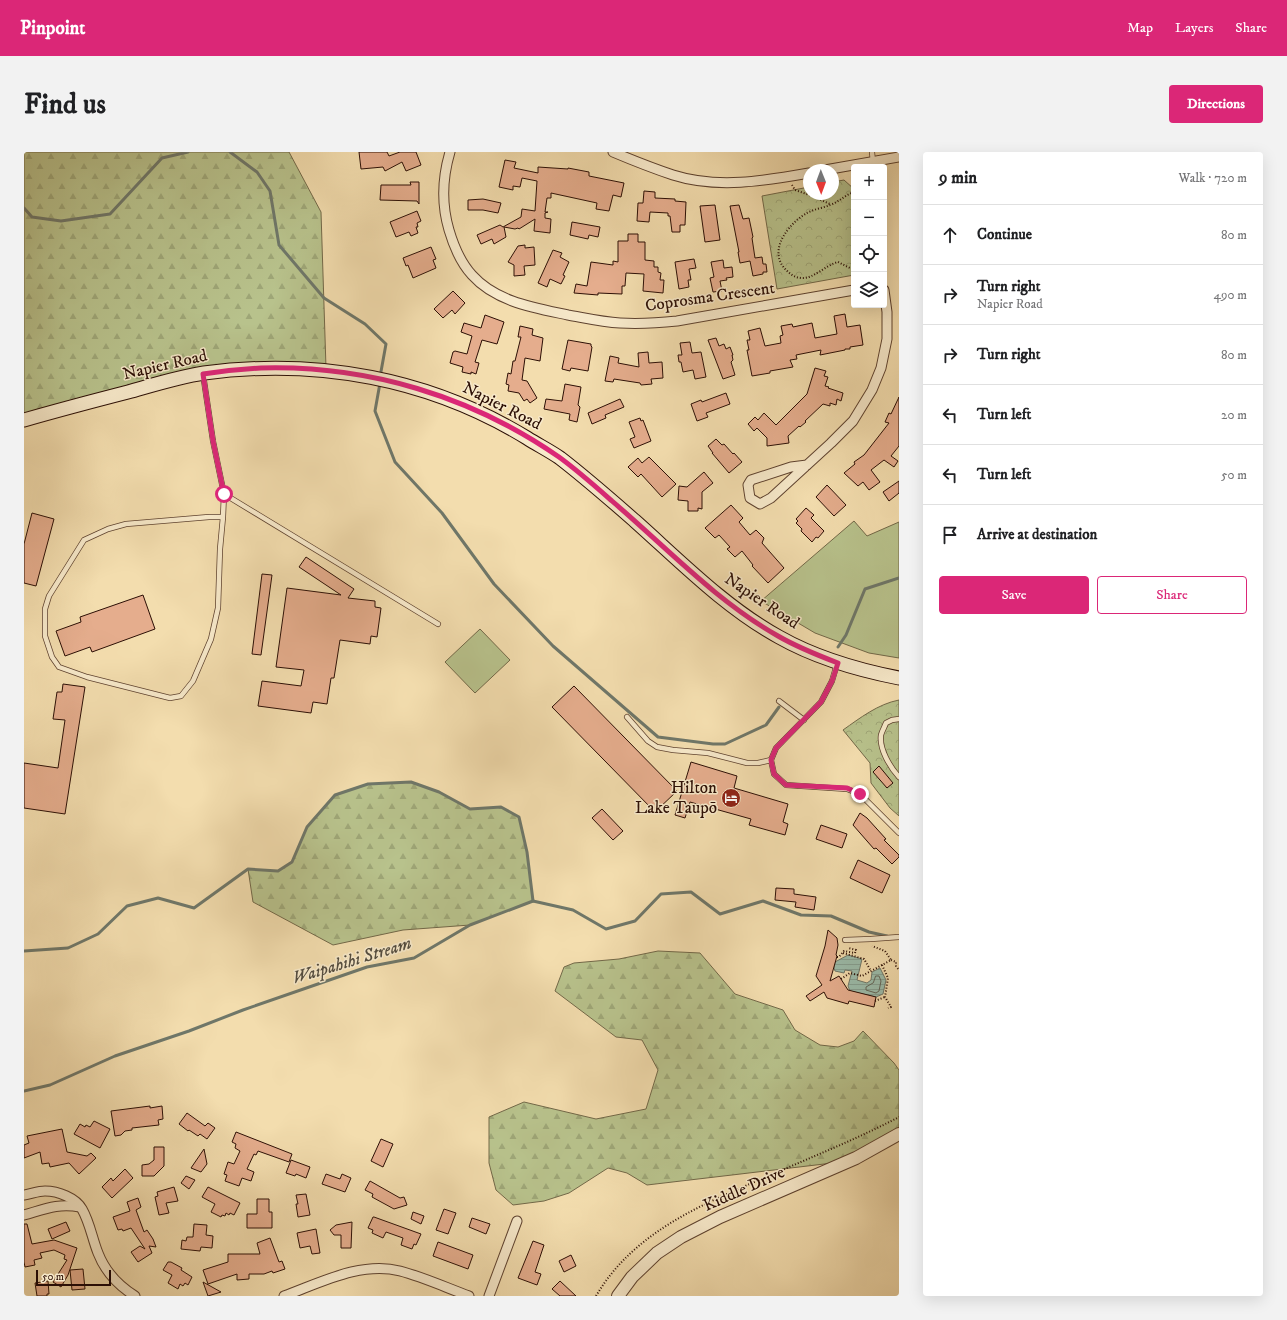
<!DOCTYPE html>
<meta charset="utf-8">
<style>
:root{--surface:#fff;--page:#f2f2f2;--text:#202124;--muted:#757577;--line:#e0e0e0;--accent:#db2777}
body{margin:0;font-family:"IM FELL DW Pica",serif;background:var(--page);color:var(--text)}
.controls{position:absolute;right:12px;top:12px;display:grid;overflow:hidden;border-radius:4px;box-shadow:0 4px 16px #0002}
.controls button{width:36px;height:36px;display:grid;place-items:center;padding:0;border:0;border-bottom:1px solid var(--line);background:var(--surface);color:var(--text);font:20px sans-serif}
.compass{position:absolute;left:779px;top:12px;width:36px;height:36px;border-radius:50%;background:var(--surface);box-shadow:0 4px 16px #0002;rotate:179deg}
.scale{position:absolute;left:12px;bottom:10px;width:75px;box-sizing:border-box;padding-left:4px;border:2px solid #2c0f05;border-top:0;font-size:11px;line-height:14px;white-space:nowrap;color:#2c0f05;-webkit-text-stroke:3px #f7e9ca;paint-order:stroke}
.stop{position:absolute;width:12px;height:12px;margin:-9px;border:3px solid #db2777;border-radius:50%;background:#fff}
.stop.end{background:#db2777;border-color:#fff;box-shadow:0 1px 4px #0008}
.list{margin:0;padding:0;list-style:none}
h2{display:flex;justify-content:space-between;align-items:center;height:52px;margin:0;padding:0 16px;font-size:17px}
h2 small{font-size:13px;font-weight:400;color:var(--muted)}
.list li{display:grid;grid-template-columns:26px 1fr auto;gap:12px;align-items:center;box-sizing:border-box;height:60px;padding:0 16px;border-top:1px solid var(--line)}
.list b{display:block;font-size:15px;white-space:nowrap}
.list p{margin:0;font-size:13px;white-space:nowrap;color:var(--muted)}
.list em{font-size:13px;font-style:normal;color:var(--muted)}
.actions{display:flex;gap:8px;padding:12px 16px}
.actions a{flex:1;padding:9px 0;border:1px solid var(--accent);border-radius:4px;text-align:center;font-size:14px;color:var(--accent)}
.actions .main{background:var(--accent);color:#fff}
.icon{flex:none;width:22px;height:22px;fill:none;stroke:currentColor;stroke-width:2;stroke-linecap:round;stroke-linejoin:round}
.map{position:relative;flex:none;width:875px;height:1144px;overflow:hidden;border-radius:4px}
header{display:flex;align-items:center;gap:24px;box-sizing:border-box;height:56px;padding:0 20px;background:var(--accent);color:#fff}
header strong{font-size:19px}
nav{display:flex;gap:22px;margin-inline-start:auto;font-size:14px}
.intro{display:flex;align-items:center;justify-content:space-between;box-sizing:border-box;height:96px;padding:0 24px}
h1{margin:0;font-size:28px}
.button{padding:10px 18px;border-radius:4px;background:var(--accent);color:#fff;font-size:14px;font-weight:700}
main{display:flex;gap:24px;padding:0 24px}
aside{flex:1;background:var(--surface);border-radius:4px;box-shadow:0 4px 16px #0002}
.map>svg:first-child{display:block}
.grass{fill:#b8c28c;stroke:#726848}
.forest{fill:url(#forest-firs);stroke:#726848}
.park{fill:url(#park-crowns);stroke:#726848}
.water{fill:url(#water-rules);stroke:#6f7769}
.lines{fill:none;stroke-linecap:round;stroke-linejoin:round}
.shore{stroke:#646658;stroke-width:1}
.stream{stroke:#6f7769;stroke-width:3}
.building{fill:#e5ad8d;stroke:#2c0f05}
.service-casing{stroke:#5e422f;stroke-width:6}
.minor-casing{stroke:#5e422f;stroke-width:11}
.tertiary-casing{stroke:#5e422f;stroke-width:14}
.secondary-casing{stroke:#2c0f05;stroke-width:15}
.path{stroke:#2c0f05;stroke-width:2;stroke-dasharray:1 2;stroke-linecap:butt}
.service{stroke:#f7e9ca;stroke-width:4.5}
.minor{stroke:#f7e9ca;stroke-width:9}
.tertiary{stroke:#f7e9ca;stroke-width:12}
.secondary{stroke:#f7e9ca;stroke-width:13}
.route{stroke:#db2777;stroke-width:5}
.labels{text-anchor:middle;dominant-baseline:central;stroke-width:3;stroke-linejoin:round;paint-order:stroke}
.street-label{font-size:17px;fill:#2c0f05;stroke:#f7e9ca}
.poi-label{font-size:17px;fill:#2c0f05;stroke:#f7e9ca;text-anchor:end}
.water-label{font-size:18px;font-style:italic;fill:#534c3f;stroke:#f7e9ca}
</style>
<header>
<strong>Pinpoint</strong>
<nav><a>Map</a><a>Layers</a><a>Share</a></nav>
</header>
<div class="intro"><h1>Find us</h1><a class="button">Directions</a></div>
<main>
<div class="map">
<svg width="875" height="1144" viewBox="0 0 875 1144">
<defs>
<pattern id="forest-firs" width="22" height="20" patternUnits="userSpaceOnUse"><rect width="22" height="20" fill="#b8c28c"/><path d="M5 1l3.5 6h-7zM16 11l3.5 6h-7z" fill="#9ea677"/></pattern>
<pattern id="park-crowns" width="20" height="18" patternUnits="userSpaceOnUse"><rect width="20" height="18" fill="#b8c28c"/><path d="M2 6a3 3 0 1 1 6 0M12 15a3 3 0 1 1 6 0" fill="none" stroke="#9ea677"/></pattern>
<pattern id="water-rules" width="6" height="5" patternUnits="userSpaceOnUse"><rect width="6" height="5" fill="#9bbcab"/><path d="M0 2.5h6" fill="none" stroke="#86a092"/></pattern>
</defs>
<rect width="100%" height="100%" fill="#f3ddae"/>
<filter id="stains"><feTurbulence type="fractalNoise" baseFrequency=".005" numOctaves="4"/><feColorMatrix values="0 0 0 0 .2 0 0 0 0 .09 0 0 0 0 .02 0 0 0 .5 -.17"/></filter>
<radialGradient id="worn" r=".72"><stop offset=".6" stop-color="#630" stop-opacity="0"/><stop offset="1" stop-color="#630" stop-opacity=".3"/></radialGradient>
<g class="grass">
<polygon points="830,369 843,384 875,370 875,506 845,501 791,481 737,449"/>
<polygon points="456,477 486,508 451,541 421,510"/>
</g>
<g class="forest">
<polygon points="0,0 265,0 297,60 302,216 182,221 0,268"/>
<polygon points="387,630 415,640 446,657 477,655 495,665 503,700 509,749 446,773 379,778 309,793 229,750 224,717 254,719 268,710 283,675 311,643 344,632"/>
<polygon points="634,799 676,801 711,842 759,858 771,878 796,893 814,895 830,889 839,879 870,911 875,918 875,983 817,1010 708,1023 623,1033 603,1021 584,1016 545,1041 520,1049 489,1053 472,1038 465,1011 465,965 500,950 572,967 622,957 634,918 618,888 592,885 531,839 540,815 550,811 595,807"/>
</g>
<g class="park">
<polygon points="820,28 830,37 830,123 753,137 738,44 785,35 785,42 809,42 809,30"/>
<path d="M875 548V664L866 656 847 631 846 611 819 578C836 566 854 552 875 548Z"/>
</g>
<polygon class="water" points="824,803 838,807 833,828 843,831 847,828 848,820 856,816 862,828 859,842 852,845 826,839 824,834 828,819 821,818 820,821 811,819 810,816 811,810"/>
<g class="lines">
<polygon class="shore" points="852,824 855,824 857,829 855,839 852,841 842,838 842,835 849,831"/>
<g class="stream">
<polyline points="206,0 233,20 246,39 255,93 300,146 341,172 362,192 356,225"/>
<polyline points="0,56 8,65 37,69 86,62 138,6 164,0"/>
<polyline points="356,231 351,259 371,310 418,361 470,432 529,494 634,585 689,592 701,592 742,573 755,555"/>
<polyline points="814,495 822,483 841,437 875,426"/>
<polyline points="0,799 44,796 74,782 103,754 134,746 170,756 224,717 254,719 268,710 283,675 311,643 344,632 387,630 415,640 446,657 477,655 495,665 503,700 509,749"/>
<polyline points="0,939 26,933 91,904 165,879 219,858 343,815 390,806 446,773 509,749 549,758 582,777 611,769 637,742 667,740 696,762 739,749 777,763 807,764 845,780 863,784"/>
</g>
</g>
<g class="building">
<polygon points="335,0 363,0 365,4 376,0 392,0 397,13 382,19 378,10 361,19 359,15 337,17"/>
<polygon points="481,8 492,10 490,16 514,21 514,15 544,17 544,16 565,20 565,24 600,31 597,45 589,43 585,59 572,57 573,51 527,41 527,46 523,46 521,60 524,60 521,61 521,66 527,67 526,81 510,79 511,67 495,77 494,76 491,77 480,75 482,85 470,92 468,87 457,92 453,83 476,73 479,75 497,65 498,57 511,59 513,29 498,26 496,35 489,34 489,38 475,35"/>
<polygon points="386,30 395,30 395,52 393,49 356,48 357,33 387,33"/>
<polygon points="620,39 631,40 631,46 651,47 651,49 662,50 661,73 656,73 656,80 648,80 646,64 644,64 644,61 626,60 625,70 613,69 614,51 619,51"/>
<polygon points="459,47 477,51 474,61 459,58 444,58 444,48"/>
<polygon points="691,53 696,88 681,90 676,54"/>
<polygon points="715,53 719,67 725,66 729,85 728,86 731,106 738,105 739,112 742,112 743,120 739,120 739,122 729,124 726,109 716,111 714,100 715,100 706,54"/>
<polygon points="393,59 397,69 393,71 394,75 392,75 394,81 387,84 385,80 372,85 366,70"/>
<polygon points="548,70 576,75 574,85 565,83 564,87 546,83"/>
<polygon points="604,82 614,82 614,90 621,90 621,108 630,109 630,115 634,115 634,120 637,121 636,128 640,128 639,141 619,139 620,122 602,121 601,134 598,134 598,142 574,141 574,143 550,141 552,132 563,134 567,110 589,113 589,109 594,110 594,89 604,89"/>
<polygon points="501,93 501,96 510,95 511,113 500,114 501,123 490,124 490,113 484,110 494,94"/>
<polygon points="407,95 412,107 409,108 412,116 389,126 384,113 382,114 379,106"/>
<polygon points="529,98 538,101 536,105 545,110 539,123 541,124 537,132 526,127 523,135 514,131"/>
<polygon points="670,107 672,116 665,117 667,128 664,128 665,135 655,137 651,110"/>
<polygon points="699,108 700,116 708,115 709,125 702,126 703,128 696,129 698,139 689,140 686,126 690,125 687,110"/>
<polygon points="429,139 441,151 431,162 428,158 419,166 410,157"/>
<polygon points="821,162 823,175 836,173 839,193 826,195 826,197 821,197 821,198 796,203 797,198 772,203 773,207 766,208 769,215 746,219 746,221 728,224 723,198 725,198 723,188 726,188 724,179 736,176 741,194 757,191 756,184 759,183 757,174 768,172 769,175 788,171 791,186 813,182 810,164"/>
<polygon points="461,163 480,170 473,192 458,188 451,210 455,211 452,222 447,220 447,222 438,220 439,215 426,211 429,200 431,199 443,202 448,184 437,180 440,171 457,176"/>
<polygon points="496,174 509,177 508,183 519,186 516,209 501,206 498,228 503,229 513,246 506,251 503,247 500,249 495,241 484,239 485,233 482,232 484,221 487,222 489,209 491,209 497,185 494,185"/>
<polygon points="692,186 695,194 700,192 702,197 706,195 709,203 708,203 709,208 707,210 711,223 699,227 684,188"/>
<polygon points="544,188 567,192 567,194 568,195 564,219 547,216 546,219 538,217"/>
<polygon points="666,190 668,201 677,200 682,225 671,227 669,218 659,220 657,210 655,210 654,203 658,203 656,191"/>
<polygon points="624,200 625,211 638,210 639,226 627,227 628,232 617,233 616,231 590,227 589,230 581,229 586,204 595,206 594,211 615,215 614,201"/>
<polygon points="791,216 802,219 800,224 804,225 801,234 805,235 804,236 819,241 817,249 813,247 812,253 806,251 806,254 799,252 781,269 782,270 776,275 775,274 764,284 765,291 743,294 743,286 733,276 730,279 724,272 731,265 734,268 740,261 752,273 783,242"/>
<polygon points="541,232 557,235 554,253 556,255 553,270 545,268 546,262 520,257 522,247 538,249"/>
<polygon points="702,241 706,252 682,261 684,265 673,269 667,252 677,248 678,250"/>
<polygon points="875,245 875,294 867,304 874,309 870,315 860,308 847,318 856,330 845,338 839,330 834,334 820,321 831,312 830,310 840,303 865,271 861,270 865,261 867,262"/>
<polygon points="596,247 600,255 581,263 582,266 568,272 564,261"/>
<polygon points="616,266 617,269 619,268 627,289 610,296 606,287 611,285 605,270"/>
<polygon points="692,287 698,293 700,292 709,302 710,301 718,310 705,321 688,301 689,301 684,294"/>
<polygon points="625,305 652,332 638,345 617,322 614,325 604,315 614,306 618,311"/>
<polygon points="680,320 689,331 678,340 678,357 674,356 674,359 664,359 664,349 654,348 655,334 663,335"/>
<polygon points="875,329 875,341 865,349 859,340"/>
<polygon points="803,333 822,353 810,364 792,345"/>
<polygon points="707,353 719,366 715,370 726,383 732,378 740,386 738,391 760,416 744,431 728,414 729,413 718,399 711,405 703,397 706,395 695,383 691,386 681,376"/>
<polygon points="782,356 790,363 787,366 800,379 794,386 792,385 788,390 777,379 778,377 772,371 774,369 772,367"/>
<polygon points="8,361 30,367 12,434 0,431 0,392"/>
<polygon points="282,405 330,437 324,446 351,449 351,455 357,456 353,485 347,484 346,492 316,488 310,526 307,526 303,552 289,550 287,561 234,554 238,529 277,534 280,518 252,515 263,436 317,443 275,415"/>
<polygon points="238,422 248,423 237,503 228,502"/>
<polygon points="119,443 131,477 68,500 66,495 41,504 32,479 57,470 56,465"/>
<polygon points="39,532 61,535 41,662 0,656 0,611 34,616 41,568 29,567 33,540 38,540"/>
<polygon points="550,534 653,639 631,660 528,555"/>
<polygon points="667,610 713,624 710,636 764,652 759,670 764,672 761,683 725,673 727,667 666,650 661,666 651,663"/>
<polygon points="855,614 869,631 863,636 849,620"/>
<polygon points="578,657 599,679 589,688 568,666"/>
<polygon points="836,661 843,666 862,687 860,688 875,703 875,705 868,712 852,696 850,697 829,673"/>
<polygon points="797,673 823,682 818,696 792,687"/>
<polygon points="834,708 866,723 858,741 826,726"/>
<polygon points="752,736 770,737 770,742 792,745 790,758 771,755 772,750 751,748"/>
<polygon points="804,778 813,786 814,793 812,803 813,804 806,829 815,824 824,838 852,845 850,855 825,849 824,852 803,846 800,840 786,849 782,844 798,833 792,824 801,794"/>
<polygon points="126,954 126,956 138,954 139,967 134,968 135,973 108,976 108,978 101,979 97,983 91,984 87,959"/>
<polygon points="163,961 181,974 184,971 191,976 183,987 176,982 174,984 165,978 164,979 155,972"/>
<polygon points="70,969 86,977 76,996 50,982 56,972 61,975 62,973 66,975"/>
<polygon points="38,977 43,1000 63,1004 67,1001 72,1006 55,1022 45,1011 26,1015 25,1011 18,1012 16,1000 0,1006 0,993 5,991 3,984"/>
<polygon points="212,980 268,1002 265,1010 234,999 232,1003 230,1002 223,1017 230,1020 227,1029 218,1026 215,1034 201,1029 203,1023 200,1022 204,1010 210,1012 216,999 211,996 212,992 208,990"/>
<polygon points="357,987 369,992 359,1015 347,1009"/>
<polygon points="130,995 140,995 140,1014 130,1024 118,1024 118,1013 125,1012 130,1008"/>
<polygon points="180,997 183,1012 177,1020 167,1016"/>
<polygon points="267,1008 286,1015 282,1026 272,1022 271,1024 262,1021"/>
<polygon points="101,1017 109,1026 88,1046 78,1035 87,1026 89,1029"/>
<polygon points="302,1022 316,1027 318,1022 327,1026 321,1040 298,1032"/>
<polygon points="162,1024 171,1028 165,1037 157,1031"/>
<polygon points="346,1029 376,1046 380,1045 383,1053 370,1057 348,1045 349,1042 341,1038"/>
<polygon points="150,1035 154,1049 142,1051 145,1061 135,1063 131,1045 134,1044 133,1040"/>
<polygon points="184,1035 216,1051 210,1063 206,1061 205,1063 202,1061 201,1064 198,1063 197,1065 187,1060 191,1052 178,1045"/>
<polygon points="282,1042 286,1063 274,1065 272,1052 274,1052 272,1043"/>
<polygon points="114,1046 117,1055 112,1058 120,1080 123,1078 129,1087 132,1095 125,1094 128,1101 114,1110 107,1100 116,1094 121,1097 107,1076 99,1079 98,1077 94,1078 89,1065 106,1059 103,1050"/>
<polygon points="233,1047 245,1047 245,1060 248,1060 248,1076 223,1076 223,1062 233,1062"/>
<polygon points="420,1057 432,1061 424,1082 412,1078"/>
<polygon points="389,1060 400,1064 397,1072 387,1067"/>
<polygon points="349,1065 350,1065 397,1082 392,1093 390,1092 388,1097 377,1093 379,1086 362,1080 359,1086 348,1081 349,1078 344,1076"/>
<polygon points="448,1066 466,1072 462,1082 445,1075"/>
<polygon points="42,1070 46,1079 28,1087 24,1077"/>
<polygon points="328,1070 327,1096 317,1096 317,1083 310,1083 306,1078 312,1073"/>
<polygon points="0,1072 3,1072 8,1092 30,1088 53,1096 44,1123 37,1135 29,1130 43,1108 40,1107 41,1103 30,1098 16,1101 18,1106 10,1108 11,1113 1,1115 0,1110"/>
<polygon points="170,1072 183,1073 182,1083 189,1084 188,1096 177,1095 176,1099 157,1097 158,1088 162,1089 163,1085 169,1085"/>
<polygon points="292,1077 296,1101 288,1102 286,1094 276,1096 273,1081"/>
<polygon points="246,1086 255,1110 258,1109 261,1117 249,1121 248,1119 240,1122 225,1122 225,1127 213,1128 213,1122 184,1132 179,1118 204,1110 204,1102 236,1102 233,1091"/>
<polygon points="509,1089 520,1093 511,1120 517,1122 513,1133 494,1126"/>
<polygon points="414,1090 449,1103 444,1117 409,1104"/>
<polygon points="547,1103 552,1114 540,1120 535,1109"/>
<polygon points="144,1110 147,1110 158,1116 157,1118 168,1125 164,1133 161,1131 159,1134 156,1132 154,1137 144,1131 148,1123 139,1118"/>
<polygon points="59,1117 61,1137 48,1138 46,1118"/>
<polygon points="24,1129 25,1142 23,1142 23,1144 13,1144 11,1131"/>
<polygon points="536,1129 552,1144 536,1144 528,1137"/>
<polygon points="179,1130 197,1140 184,1144"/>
</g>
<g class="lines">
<g class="service-casing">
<g id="service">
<polyline points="848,0 849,10"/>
<polyline points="179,222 189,289 200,342 414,472"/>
<polyline points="199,365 196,397 194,456 187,487 169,529 157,544 146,546 63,525 35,515 28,505 21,484 21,457 25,444 60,388 84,377 102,372 185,365 199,365 200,342"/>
<polyline points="813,512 808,529 797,550 752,596 747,608 750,622 762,633 823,637 836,642 875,681"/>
<polyline points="755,549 780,568"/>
<polyline points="603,565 624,589 633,595 649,598 684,601 723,611 734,611 747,608"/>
<path d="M875 567 868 568 862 571C861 574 858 579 857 583 855 597 866 615 875 625"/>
<polyline points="821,788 847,787 875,785"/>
</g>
</g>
<g class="minor-casing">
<g id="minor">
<path d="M426 0C418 27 417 51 425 78 430 95 436 110 448 123 472 150 511 156 544 163 561 166 578 170 596 171 615 172 634 171 653 169L830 138"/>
<path d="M589 0C608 8 628 16 649 23 693 37 740 29 785 21"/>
<polyline points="801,18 875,5"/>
<polyline points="783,313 767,315 727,328 724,333 726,346 736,352 747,346 807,291 829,269 848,238 857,216 863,187 863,160 860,138"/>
<path d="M0 1043C7 1042 14 1039 21 1039 34 1039 52 1046 58 1057 66 1071 68 1086 74 1101 81 1119 95 1134 111 1144"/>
<path d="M0 1063C21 1057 34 1051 56 1055"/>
<path d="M260 1144C296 1131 337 1109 376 1119 399 1125 423 1136 445 1144"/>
<polyline points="465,1144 493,1069"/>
</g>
</g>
<g class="tertiary-casing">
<polyline id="tertiary" points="594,1144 608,1125 633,1101 657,1085 696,1065 832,1006 875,982"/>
</g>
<g class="secondary-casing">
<path id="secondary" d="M0 268C35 258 69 249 104 240 129 233 154 225 180 221 293 206 405 226 503 286 514 293 526 299 536 306 562 326 587 348 611 369 657 410 702 456 755 485 792 506 834 518 875 526"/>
</g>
<g class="path">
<polyline points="768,33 771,38 791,45 806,52"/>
<path d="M830 40C821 43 815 50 806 53 799 56 790 57 783 61 767 70 746 94 758 113 763 120 770 126 778 126 789 127 802 113 814 110L830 118"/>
<polyline points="819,801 840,807 847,819"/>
<polyline points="813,805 815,805 820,799 831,801 832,798 824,796"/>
<polyline points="867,808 872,810 872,814 875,818"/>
<polyline points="858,813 864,826 861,845 867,855 864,856"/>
<polyline points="817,827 826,821 838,824 867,808 861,799 848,794"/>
<polyline points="851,849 861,845"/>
<path d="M572 1144C609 1081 676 1053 740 1026 785 1006 831 988 875 965"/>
</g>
<use href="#service" class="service"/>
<use href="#minor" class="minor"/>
<use href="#tertiary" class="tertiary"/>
<use href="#secondary" class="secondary"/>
</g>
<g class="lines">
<path class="route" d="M200 342 189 289 179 222C198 219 217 217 237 216 344 213 447 244 535 305 553 318 571 334 588 349 642 395 692 449 754 484 773 495 793 503 814 511L808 529 797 550 752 596 747 608 750 622 762 633 823 636 836 642"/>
</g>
<defs>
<g id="hotel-disc" transform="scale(1)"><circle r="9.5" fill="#8f2418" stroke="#f7e9ca"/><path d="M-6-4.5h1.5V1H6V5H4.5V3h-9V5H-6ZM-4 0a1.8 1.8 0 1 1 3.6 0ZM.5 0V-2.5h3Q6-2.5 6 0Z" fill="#fff"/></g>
</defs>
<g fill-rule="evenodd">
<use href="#hotel-disc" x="707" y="646"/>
</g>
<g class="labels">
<g class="street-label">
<text transform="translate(686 145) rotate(-8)">Coprosma Crescent</text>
<text transform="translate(141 213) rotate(-13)">Napier Road</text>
<text transform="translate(478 254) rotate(27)">Napier Road</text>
<text transform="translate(738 449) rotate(34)">Napier Road</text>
<text transform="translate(720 1037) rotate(-24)">Kiddle Drive</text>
</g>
<g class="poi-label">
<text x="693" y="636">Hilton<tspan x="693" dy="20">Lake Taupō</tspan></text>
</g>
<g class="water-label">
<text transform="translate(328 809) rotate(-17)">Waipahihi Stream</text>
</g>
</g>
<rect width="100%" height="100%" filter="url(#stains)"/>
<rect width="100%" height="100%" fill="url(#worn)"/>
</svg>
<div class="controls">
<button>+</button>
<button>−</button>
<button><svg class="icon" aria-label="locate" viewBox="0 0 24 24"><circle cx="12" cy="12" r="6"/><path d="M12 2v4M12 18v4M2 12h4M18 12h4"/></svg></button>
<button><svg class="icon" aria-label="layers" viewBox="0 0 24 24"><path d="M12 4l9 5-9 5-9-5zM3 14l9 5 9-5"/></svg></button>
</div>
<svg class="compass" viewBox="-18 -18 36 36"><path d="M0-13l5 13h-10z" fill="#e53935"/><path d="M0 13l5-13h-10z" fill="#757577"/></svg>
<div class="scale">50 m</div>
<div class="stop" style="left:200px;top:342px"></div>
<div class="stop end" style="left:836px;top:642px"></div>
</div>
<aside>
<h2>9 min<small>Walk · 720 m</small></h2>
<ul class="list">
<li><svg class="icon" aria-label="ahead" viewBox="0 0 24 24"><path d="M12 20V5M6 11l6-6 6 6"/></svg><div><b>Continue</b></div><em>80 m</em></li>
<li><svg class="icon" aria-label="right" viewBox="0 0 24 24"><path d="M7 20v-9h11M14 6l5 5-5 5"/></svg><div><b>Turn right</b><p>Napier Road</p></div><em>490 m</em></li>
<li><svg class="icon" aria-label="right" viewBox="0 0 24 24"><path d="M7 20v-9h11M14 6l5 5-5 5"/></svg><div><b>Turn right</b></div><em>80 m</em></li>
<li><svg class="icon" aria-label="left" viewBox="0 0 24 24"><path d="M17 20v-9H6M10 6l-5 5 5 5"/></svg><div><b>Turn left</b></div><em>20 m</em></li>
<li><svg class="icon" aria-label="left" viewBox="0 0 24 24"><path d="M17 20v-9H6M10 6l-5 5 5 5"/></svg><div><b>Turn left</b></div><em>50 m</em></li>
<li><svg class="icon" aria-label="arrive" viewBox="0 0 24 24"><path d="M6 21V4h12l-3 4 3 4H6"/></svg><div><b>Arrive at destination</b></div></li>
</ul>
<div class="actions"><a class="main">Save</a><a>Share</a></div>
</aside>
</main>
